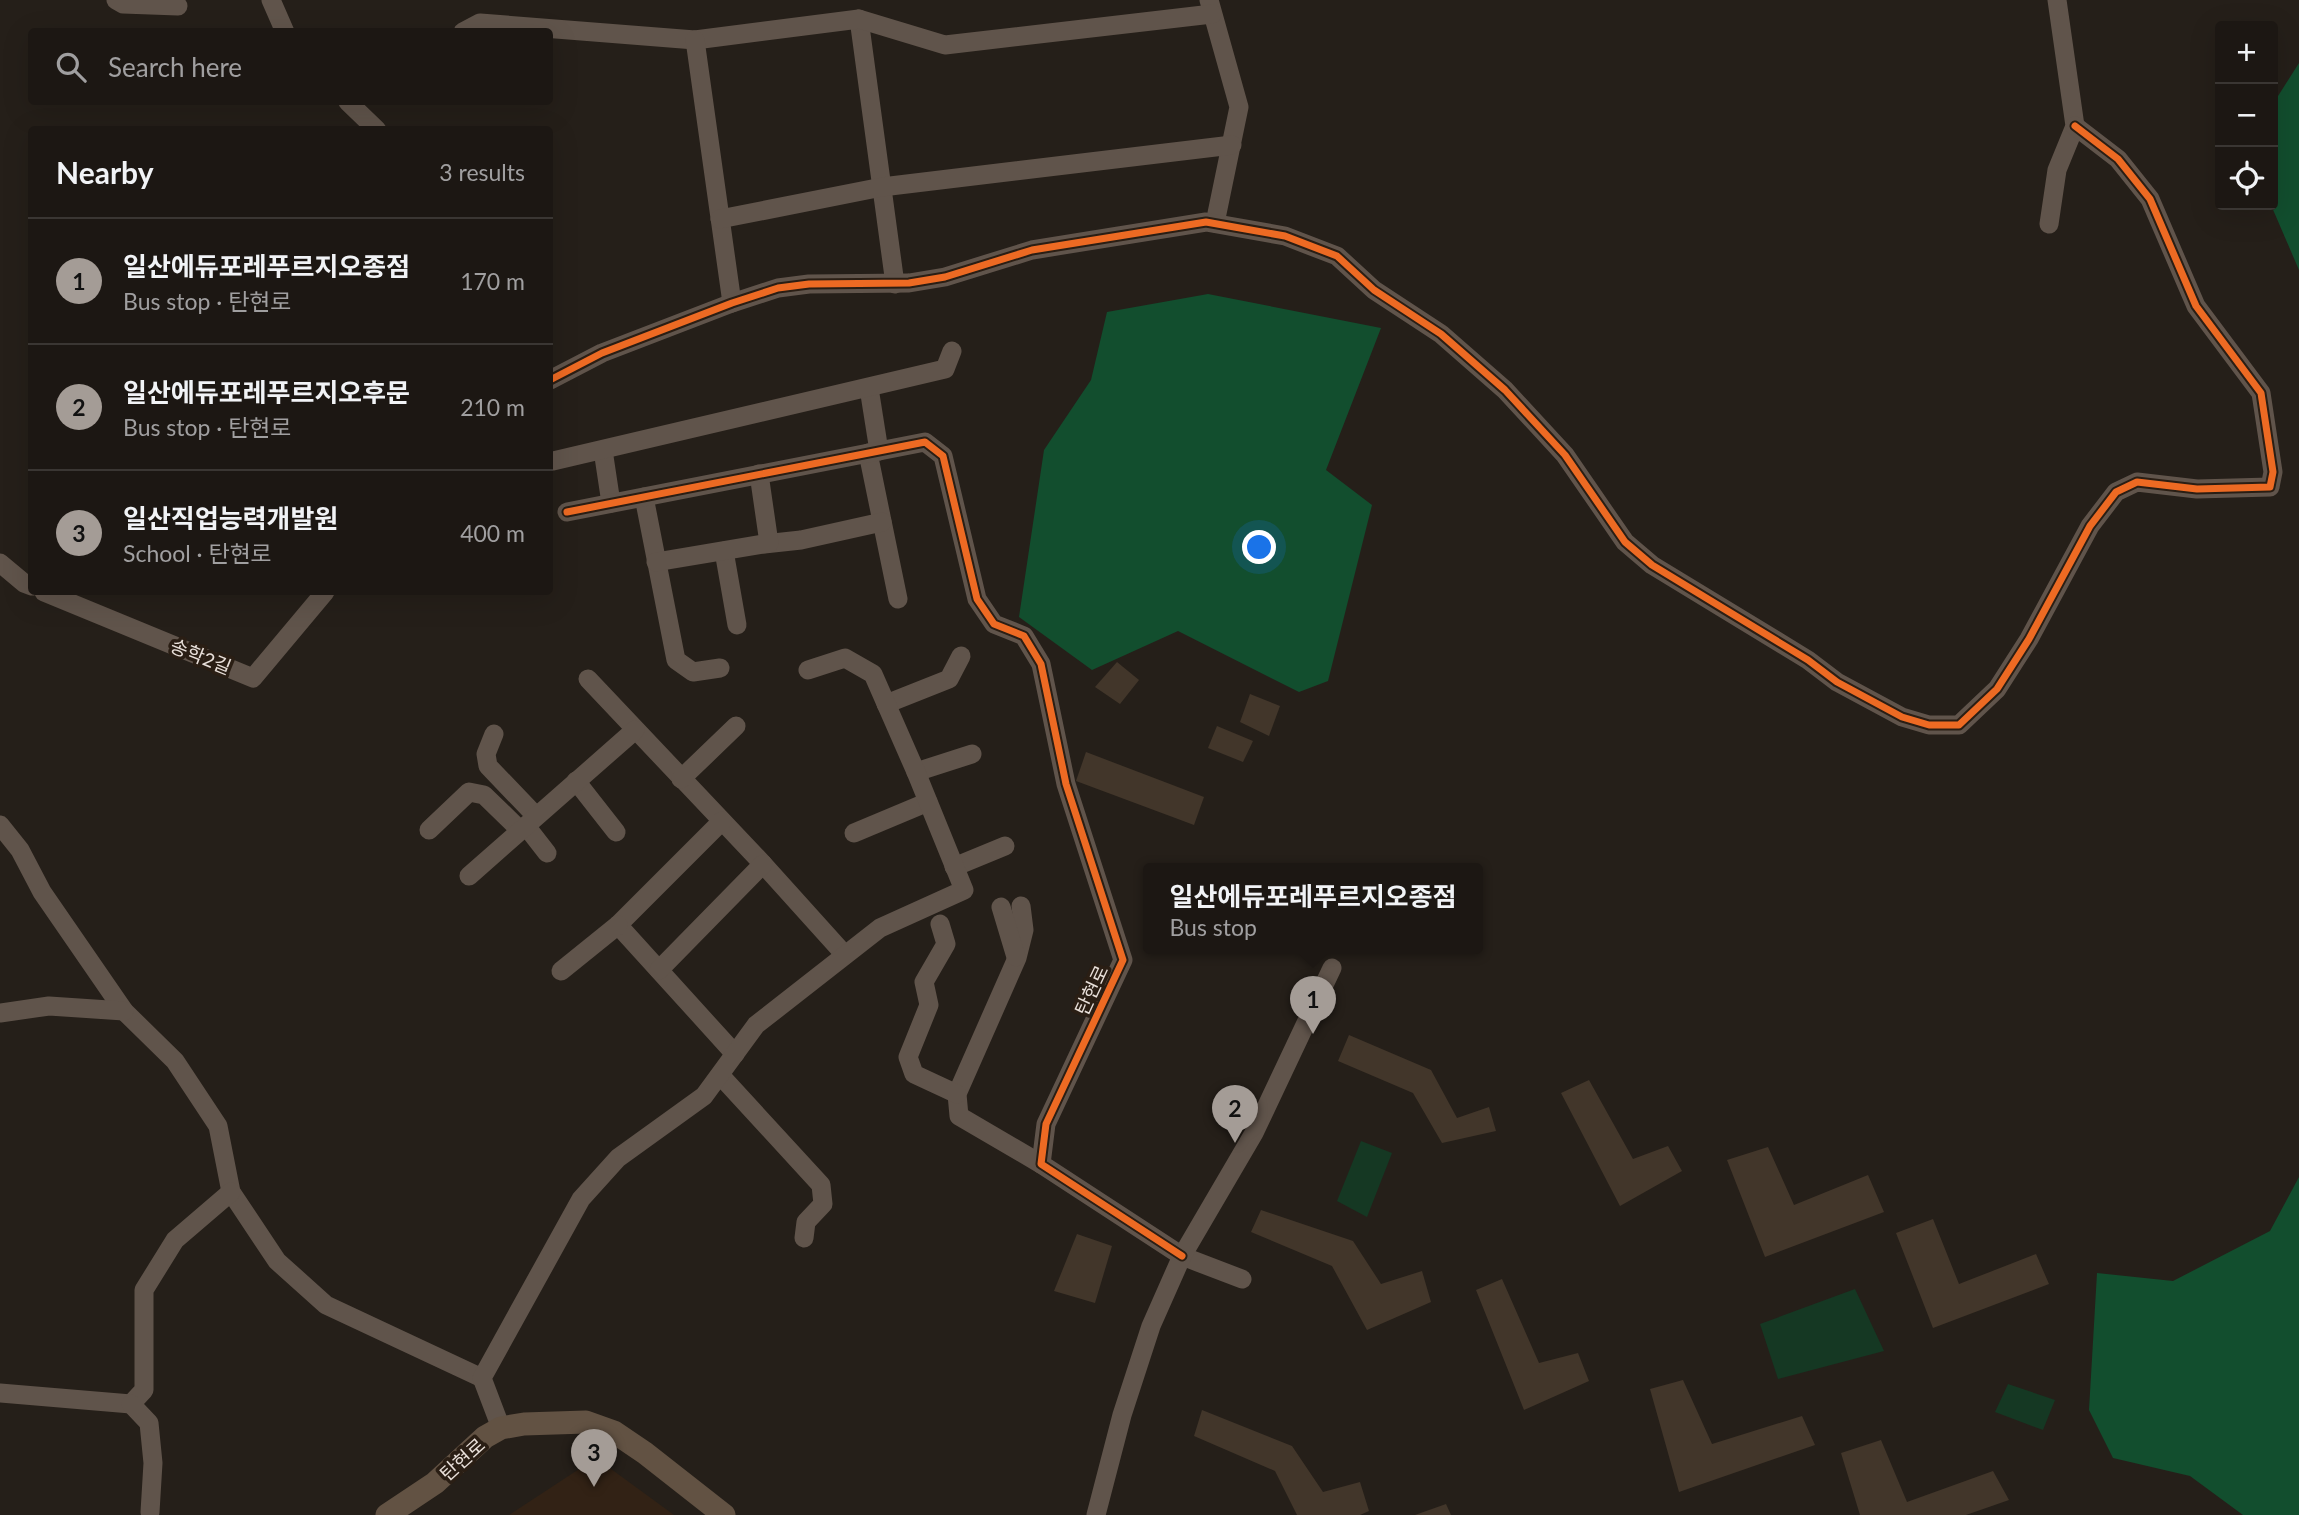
<!DOCTYPE html>
<meta charset="utf-8">
<style>
:root{--surface:#1c1713;--page:#292421;--text:#f1f3f6;--muted:#a09fa0;--line:#3a3633;--accent:#a49c96}
body{margin:0;font-family:Lato,"Noto Sans KR",sans-serif;background:var(--page);color:var(--text)}
.controls{position:absolute;right:21px;top:21px;display:grid;overflow:hidden;border-radius:7px;box-shadow:0 7px 28px #0002}
.controls button{width:63px;height:63px;display:grid;place-items:center;padding:0;border:0;border-bottom:2px solid var(--line);background:var(--surface);color:var(--text);font:35px sans-serif}
.you{position:absolute;left:1260px;top:548px;width:24px;height:24px;margin:-18px;border:5px solid #fff;border-radius:50%;background:#1a73e8;box-shadow:0 0 0 10px #1a73e833}
.badge{display:grid;place-items:center;width:46px;height:46px;border-radius:50%;background:var(--accent);color:#111;font-size:23px;font-weight:700}
.pin{position:absolute;translate:-50% -58px;filter:drop-shadow(0 2px 4px #0008)}
.pin::after{content:'';position:absolute;top:37px;width:24px;height:21px;background:inherit;clip-path:polygon(0 0,100% 0,50% 100%)}
.popup{position:absolute;left:1143px;top:863px;width:340px;height:91px;box-sizing:border-box;display:grid;place-content:center;border-radius:7px;background:var(--surface);filter:drop-shadow(0 2px 5px #0005);font-size:23px;white-space:nowrap;color:var(--muted)}
.popup b{font-size:26px;color:var(--text)}
.popup::after{content:'';position:absolute;left:50%;top:100%;margin-left:-14px;border:14px solid transparent;border-top-color:var(--surface)}
.list{margin:0;padding:0;list-style:none}
h2{display:flex;justify-content:space-between;align-items:center;height:91px;margin:0;padding:0 28px;font-size:30px}
h2 small{font-size:23px;font-weight:400;color:var(--muted)}
.list li{display:grid;grid-template-columns:46px 1fr auto;gap:21px;align-items:center;box-sizing:border-box;height:126px;padding:0 28px;border-top:2px solid var(--line)}
.list b{display:block;font-size:26px;white-space:nowrap}
.list p{margin:0;font-size:23px;white-space:nowrap;color:var(--muted)}
.list em{font-size:23px;font-style:normal;color:var(--muted)}
.icon{flex:none;width:38px;height:38px;fill:none;stroke:currentColor;stroke-width:2;stroke-linecap:round;stroke-linejoin:round}
.map{position:relative;flex:none;width:2299px;height:1515px;overflow:hidden}
.search{position:absolute;background:var(--surface);box-shadow:0 7px 28px #0002;left:28px;top:28px;width:525px;height:77px;display:flex;align-items:center;gap:18px;box-sizing:border-box;padding:0 24px;border-radius:7px;color:var(--muted);font-size:26px}
.panel{position:absolute;background:var(--surface);box-shadow:0 7px 28px #0002;left:28px;top:126px;width:525px;height:469px;border-radius:7px}
.map>svg:first-child{display:block}
.built{fill:#322215}
.green{fill:#153823}
.forest{fill:#124e2e}
.building{fill:#42362a}
.lines{fill:none;stroke-linecap:round;stroke-linejoin:round}
.minor{stroke:#60544b;stroke-width:19}
.major{stroke:#625243;stroke-width:23}
.cycleway-casing{stroke:#2a1e14;stroke-width:11}
.cycleway{stroke:#ed6a23;stroke-width:7}
.labels{text-anchor:middle;dominant-baseline:central;stroke-width:7;stroke-linejoin:round;paint-order:stroke}
.street-label{font-size:19px;fill:#e9e0da;stroke:#2a1e14}
</style>
<div class="map">
<svg width="2299" height="1515" viewBox="0 0 2299 1515">
<rect width="100%" height="100%" fill="#251f19"/>
<polygon class="built" points="596,1458 674,1515 509,1515"/>
<g class="green">
<polygon points="1361,1141 1392,1153 1367,1217 1337,1201"/>
<polygon points="1855,1289 1884,1351 1778,1379 1760,1324"/>
<polygon points="2008,1384 2055,1400 2043,1430 1995,1412"/>
</g>
<g class="forest">
<polygon points="2299,63 2299,270 2271,205 2273,205 2273,104"/>
<polygon points="1208,294 1381,328 1326,470 1372,505 1328,681 1299,692 1178,631 1092,670 1019,617 1044,450 1091,380 1107,312"/>
<polygon points="2299,1177 2299,1515 2243,1515 2190,1476 2113,1458 2089,1410 2097,1273 2173,1281 2270,1231"/>
</g>
<g class="building">
<polygon points="1117,662 1139,680 1120,704 1095,687"/>
<polygon points="1250,694 1280,706 1269,736 1240,722"/>
<polygon points="1217,726 1253,741 1243,762 1208,748"/>
<polygon points="1086,752 1204,797 1194,825 1076,781"/>
<polygon points="1349,1035 1431,1070 1457,1118 1489,1107 1496,1131 1442,1143 1413,1093 1338,1061"/>
<polygon points="1589,1080 1633,1159 1668,1146 1682,1171 1620,1206 1561,1093"/>
<polygon points="1768,1147 1794,1205 1868,1175 1884,1212 1765,1257 1727,1160"/>
<polygon points="1261,1210 1353,1241 1381,1284 1422,1271 1431,1302 1367,1330 1332,1266 1251,1232"/>
<polygon points="1933,1219 1959,1284 2036,1254 2049,1284 1933,1328 1896,1233"/>
<polygon points="1077,1234 1112,1246 1095,1303 1054,1291"/>
<polygon points="1502,1279 1539,1363 1578,1353 1589,1381 1524,1410 1476,1290"/>
<polygon points="1683,1380 1712,1444 1802,1416 1815,1445 1679,1492 1650,1389"/>
<polygon points="1202,1410 1292,1446 1323,1492 1360,1482 1369,1511 1360,1515 1297,1515 1275,1471 1194,1436"/>
<polygon points="1881,1440 1907,1502 1993,1471 2009,1500 1966,1515 1860,1515 1841,1453"/>
<polygon points="1446,1504 1451,1515 1415,1515"/>
</g>
<g class="lines">
<g class="minor">
<polyline points="116,0 123,4 178,6"/>
<polyline points="271,0 285,32"/>
<polyline points="1209,0 1239,107 1215,223"/>
<polyline points="859,19 895,284"/>
<polyline points="463,32 480,23 695,40 859,19 945,45 1212,14"/>
<polyline points="695,40 732,303"/>
<polyline points="348,102 377,130"/>
<polyline points="720,219 882,187 1232,145"/>
<polyline points="2049,224 2057,170 2075,126 2057,0"/>
<polyline points="550,380 602,353 732,303 778,288 809,284 909,283 945,277 1032,250 1206,222 1285,236 1337,256 1374,290 1441,334 1505,390 1565,455 1625,542 1652,565 1808,660 1837,682 1902,717 1929,725 1959,725 1997,689 2029,639 2090,526 2116,492 2137,482 2197,489 2270,487 2273,472 2261,393 2196,306 2150,199 2118,159 2075,126"/>
<polyline points="869,388 879,451"/>
<polyline points="603,450 611,503"/>
<polyline points="868,453 898,599"/>
<polyline points="553,461 945,369 952,351"/>
<polyline points="644,497 676,660 693,672 720,668"/>
<polyline points="567,512 925,442 943,456 977,599 994,624 1024,636 1041,664 1066,784 1123,960 1046,1124 1041,1164 1182,1256 1242,1279"/>
<polyline points="764,544 801,540 882,522"/>
<polyline points="724,551 737,625"/>
<polyline points="656,562 769,543 759,474"/>
<polyline points="0,563 24,583 32,586"/>
<polyline points="44,592 253,678 325,592"/>
<polyline points="588,679 763,864 845,955"/>
<polyline points="886,704 949,679 961,656"/>
<polyline points="494,734 486,754 488,766 536,816"/>
<polyline points="916,772 972,754"/>
<polyline points="681,779 736,726"/>
<polyline points="576,781 616,832"/>
<polyline points="722,821 618,925 735,1054"/>
<polyline points="0,825 20,850 42,892 124,1011 175,1061 218,1126 231,1192 277,1261 326,1305 482,1378"/>
<polyline points="526,826 547,853"/>
<polyline points="429,830 469,792 484,795 520,830"/>
<polyline points="854,833 928,802"/>
<polyline points="954,867 1005,846"/>
<polyline points="469,876 635,730"/>
<polyline points="1021,906 1024,930 1017,958 957,1094 959,1116 1041,1164"/>
<polyline points="1001,907 1016,957"/>
<polyline points="940,924 946,944 924,982 929,1005 908,1057 914,1074 957,1094"/>
<polyline points="659,970 763,864"/>
<polyline points="561,971 618,925"/>
<polyline points="0,1013 49,1006 124,1011"/>
<polyline points="720,1075 821,1185 823,1204 806,1222 804,1238"/>
<polyline points="0,1393 131,1404 144,1390 144,1290 175,1240 231,1192"/>
<polyline points="131,1404 149,1423 153,1463 150,1512"/>
<polyline points="501,1428 482,1378 581,1199 618,1158 704,1096 756,1025 880,928 964,890 916,772 873,674 845,658 808,670"/>
<polyline points="1096,1515 1122,1415 1151,1326 1182,1256 1254,1133 1332,968"/>
</g>
<polyline class="major" points="387,1515 435,1483 485,1437 501,1428 524,1424 586,1422 614,1432 645,1453 724,1515"/>
<g class="cycleway-casing">
<g id="cycleway">
<polyline points="550,380 602,353 732,303 778,288 809,284 909,283 945,277 1032,250 1206,222 1285,236 1337,256 1374,290 1441,334 1505,390 1565,455 1625,542 1652,565 1808,660 1837,682 1902,717 1929,725 1959,725 1997,689 2029,639 2090,526 2116,492 2137,482 2197,489 2270,487 2273,472 2261,393 2196,306 2150,199 2118,159 2075,126"/>
<polyline points="567,512 925,442 943,456 977,599 994,624 1024,636 1041,664 1066,784 1123,960 1046,1124 1041,1164 1182,1256"/>
</g>
</g>
<use href="#cycleway" class="cycleway"/>
</g>
<g class="labels">
<g class="street-label">
<text transform="translate(201 656) rotate(22)">송학2길</text>
<text transform="translate(1091 990) rotate(-65)">탄현로</text>
<text transform="translate(462 1459) rotate(-42)">탄현로</text>
</g>
</g>
</svg>
<div class="controls">
<button>+</button>
<button>−</button>
<button><svg class="icon" aria-label="locate" viewBox="0 0 24 24"><circle cx="12" cy="12" r="6"/><path d="M12 2v4M12 18v4M2 12h4M18 12h4"/></svg></button>
</div>
<div class="you"></div>
<div class="pin badge" style="left:1313px;top:1034px">1</div>
<div class="popup"><b>일산에듀포레푸르지오종점</b>Bus stop</div>
<div class="pin badge" style="left:1235px;top:1143px">2</div>
<div class="pin badge" style="left:594px;top:1487px">3</div>
<div class="search"><svg class="icon" aria-label="search" viewBox="0 0 24 24"><circle cx="10" cy="10" r="6"/><path d="M15 15l6 6"/></svg>Search here</div>
<section class="panel">
<h2>Nearby<small>3 results</small></h2>
<ul class="list">
<li><span class="badge">1</span><div><b>일산에듀포레푸르지오종점</b><p>Bus stop · 탄현로</p></div><em>170 m</em></li>
<li><span class="badge">2</span><div><b>일산에듀포레푸르지오후문</b><p>Bus stop · 탄현로</p></div><em>210 m</em></li>
<li><span class="badge">3</span><div><b>일산직업능력개발원</b><p>School · 탄현로</p></div><em>400 m</em></li>
</ul>
</section>
</div>
